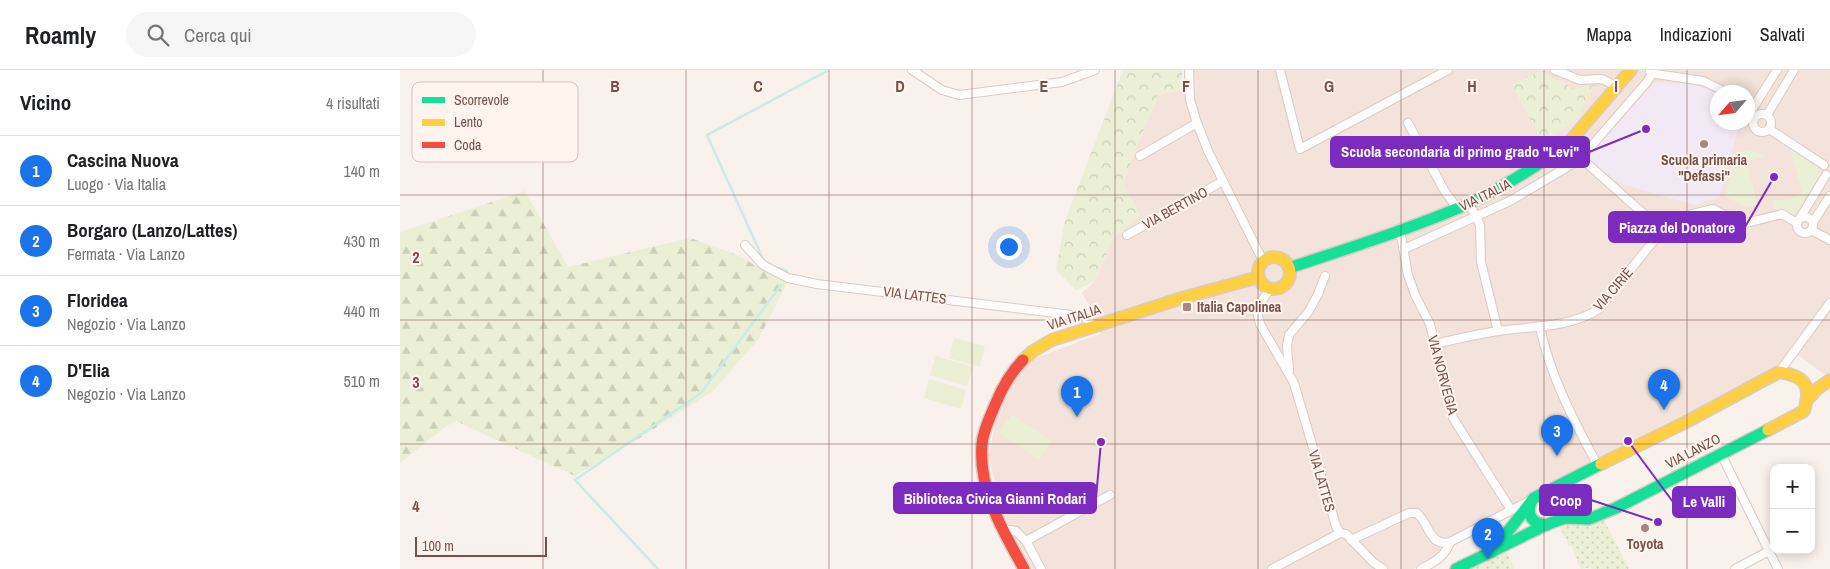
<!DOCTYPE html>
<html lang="it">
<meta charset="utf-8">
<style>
:root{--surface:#fff;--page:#f6f6f6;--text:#202124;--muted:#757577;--line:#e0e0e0;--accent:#1a73e8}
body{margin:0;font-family:"Archivo Narrow",sans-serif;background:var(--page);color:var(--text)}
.controls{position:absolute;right:15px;bottom:15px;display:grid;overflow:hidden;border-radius:10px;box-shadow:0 2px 12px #0003}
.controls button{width:45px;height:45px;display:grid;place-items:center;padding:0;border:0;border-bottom:1px solid var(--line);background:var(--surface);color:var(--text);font:25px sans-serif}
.compass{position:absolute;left:1310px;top:15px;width:45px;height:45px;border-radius:50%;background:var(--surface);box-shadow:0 2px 12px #0003;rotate:242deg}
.scale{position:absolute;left:15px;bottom:12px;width:132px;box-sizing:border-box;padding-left:5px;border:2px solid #795049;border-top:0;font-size:14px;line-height:18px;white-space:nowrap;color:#795049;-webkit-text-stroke:4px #fff5ee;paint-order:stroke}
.you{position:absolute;left:608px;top:176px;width:18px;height:18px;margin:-12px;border:4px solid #fff;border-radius:50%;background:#1a73e8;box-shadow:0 0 0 8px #1a73e833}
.badge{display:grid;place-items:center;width:32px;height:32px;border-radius:50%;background:var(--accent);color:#fff;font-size:16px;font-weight:700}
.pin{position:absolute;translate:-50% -41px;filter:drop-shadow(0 1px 2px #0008)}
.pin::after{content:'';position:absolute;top:26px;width:18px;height:15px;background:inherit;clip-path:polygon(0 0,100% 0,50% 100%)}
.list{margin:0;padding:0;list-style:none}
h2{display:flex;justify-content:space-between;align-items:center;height:65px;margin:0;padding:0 20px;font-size:21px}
h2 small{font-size:16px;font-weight:400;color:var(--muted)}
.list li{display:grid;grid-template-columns:32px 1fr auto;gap:15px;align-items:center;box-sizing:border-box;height:70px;padding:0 20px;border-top:1px solid var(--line)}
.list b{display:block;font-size:19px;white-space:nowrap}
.list p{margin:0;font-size:16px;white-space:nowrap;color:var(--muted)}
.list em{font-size:16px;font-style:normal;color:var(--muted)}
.icon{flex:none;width:28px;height:28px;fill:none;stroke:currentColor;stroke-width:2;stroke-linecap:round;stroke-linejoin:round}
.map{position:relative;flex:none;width:1430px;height:499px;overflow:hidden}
header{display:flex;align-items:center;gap:30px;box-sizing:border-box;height:70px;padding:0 25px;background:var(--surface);border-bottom:1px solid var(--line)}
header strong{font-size:24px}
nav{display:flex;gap:28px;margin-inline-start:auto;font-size:18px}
.search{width:350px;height:45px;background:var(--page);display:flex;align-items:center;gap:12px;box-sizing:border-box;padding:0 18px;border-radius:28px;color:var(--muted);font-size:19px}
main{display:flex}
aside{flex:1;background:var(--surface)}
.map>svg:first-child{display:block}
.residential{fill:#f3e3da;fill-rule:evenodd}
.education{fill:#f2e9f4}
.grass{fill:url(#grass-dots)}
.forest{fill:url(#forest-firs)}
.park{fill:url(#park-crowns)}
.garden{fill:#eaefd6}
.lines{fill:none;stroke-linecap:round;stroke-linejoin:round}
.stream{stroke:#ccebe8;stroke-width:2.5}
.street-casing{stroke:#d8ccc8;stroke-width:10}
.fast-casing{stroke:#d8ccc8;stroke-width:14}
.slow-casing{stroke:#d8ccc8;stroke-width:14}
.jam-casing{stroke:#d8ccc8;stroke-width:14}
.street{stroke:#fefdfc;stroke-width:8}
.fast{stroke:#16e098;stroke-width:11}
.slow{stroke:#ffcf43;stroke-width:11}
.jam{stroke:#f24e42;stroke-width:11}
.grid{fill:none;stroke:#795049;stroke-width:1;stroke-opacity:0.55}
.poi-dot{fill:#a68882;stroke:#fff5ee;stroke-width:2}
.labels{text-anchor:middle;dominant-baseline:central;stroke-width:4;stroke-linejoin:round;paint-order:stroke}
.poi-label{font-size:14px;font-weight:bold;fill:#795049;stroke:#fff5ee}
.street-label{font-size:14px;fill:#795049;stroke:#fff5ee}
.key{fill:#fff5ee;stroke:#d7c4bc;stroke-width:1}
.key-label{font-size:14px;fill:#795049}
.grid-label{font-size:16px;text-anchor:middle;font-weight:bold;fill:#795049;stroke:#fff5ee;stroke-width:4;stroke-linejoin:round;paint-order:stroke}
.leader{fill:none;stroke:#7b2cbf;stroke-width:2}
.callout-dot{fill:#7b2cbf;stroke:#fff5ee;stroke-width:2}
.callout{fill:#7b2cbf;stroke:#7b2cbf;stroke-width:2}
.callout-label{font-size:15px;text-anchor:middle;font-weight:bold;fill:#fff}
</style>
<header>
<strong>Roamly</strong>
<div class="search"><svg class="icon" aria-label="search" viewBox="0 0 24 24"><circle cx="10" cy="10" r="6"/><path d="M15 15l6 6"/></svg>Cerca qui</div>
<nav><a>Mappa</a><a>Indicazioni</a><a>Salvati</a></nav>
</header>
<main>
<aside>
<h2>Vicino<small>4 risultati</small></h2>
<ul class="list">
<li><span class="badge">1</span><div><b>Cascina Nuova</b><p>Luogo · Via Italia</p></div><em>140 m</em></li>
<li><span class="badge">2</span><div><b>Borgaro (Lanzo/Lattes)</b><p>Fermata · Via Lanzo</p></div><em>430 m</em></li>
<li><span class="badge">3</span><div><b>Floridea</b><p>Negozio · Via Lanzo</p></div><em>440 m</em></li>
<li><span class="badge">4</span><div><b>D'Elia</b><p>Negozio · Via Lanzo</p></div><em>510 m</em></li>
</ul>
</aside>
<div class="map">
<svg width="1430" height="499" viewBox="0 0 1430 499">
<defs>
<pattern id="grass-dots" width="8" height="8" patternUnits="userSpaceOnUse" patternTransform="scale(1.25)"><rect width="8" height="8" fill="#eaefd6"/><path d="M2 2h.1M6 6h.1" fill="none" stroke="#cccfb9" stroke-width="1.8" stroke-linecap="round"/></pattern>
<pattern id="forest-firs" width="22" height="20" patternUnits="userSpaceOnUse" patternTransform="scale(1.25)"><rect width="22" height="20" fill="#eaefd6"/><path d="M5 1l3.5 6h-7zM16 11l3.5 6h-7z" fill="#cccfb9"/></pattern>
<pattern id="park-crowns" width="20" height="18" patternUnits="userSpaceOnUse" patternTransform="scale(1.25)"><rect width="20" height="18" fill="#eaefd6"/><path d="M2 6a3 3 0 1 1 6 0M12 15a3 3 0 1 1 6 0" fill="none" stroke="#cccfb9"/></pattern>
</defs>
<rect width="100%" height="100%" fill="#f9f1ec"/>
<path class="residential" d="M792 0H1430V302L1425 305 1398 285 1183 401 1013 499H633L607 451 588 387 597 346 618 305 636 288 700 264 694 243 682 223 695 211 713 169 740 145 723 112 758 25 793 17ZM1318 22H1348V52H1318Z"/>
<polygon class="education" points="1255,12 1291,14 1314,21 1318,22 1318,52 1340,53 1319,127 1295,135 1261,126 1220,113 1190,91 1189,84"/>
<g class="grass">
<polygon points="1203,448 1229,499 1192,499 1191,497 1181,499 1171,475 1169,476 1160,457 1172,454 1189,456"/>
<polygon points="1106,482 1109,486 1114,499 1072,499"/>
</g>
<polygon class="forest" points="125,121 168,197 290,168 335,184 387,213 358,270 313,321 243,366 175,406 56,351 45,357 0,393 0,162"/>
<g class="park">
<polygon points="723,0 782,0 782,19 758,25 723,112 740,145 713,169 695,211 676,220 656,200 665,151"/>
<polygon points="1141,1 1174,19 1196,14 1176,50 1143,73 1112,15"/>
</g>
<g class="garden">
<path d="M1390 78C1400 85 1419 93 1421 105L1395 144C1388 145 1382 139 1375 141L1372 131C1382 129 1397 130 1402 121Z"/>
<polygon points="1349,80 1359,83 1364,87 1347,91 1357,135 1348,137 1325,127 1333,92 1340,83"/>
<polygon points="554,268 585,276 580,297 549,288"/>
<polygon points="536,286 573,297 567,316 530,305"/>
<polygon points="529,309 566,320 561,339 524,328"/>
<polygon points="612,344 652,371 639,390 599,363"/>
</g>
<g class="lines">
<g class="stream">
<polyline points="387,201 367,194 363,189 307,65 429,0"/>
<polyline points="258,499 175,410 301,323 381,215"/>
</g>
<g class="street-casing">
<g id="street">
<polyline points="512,0 542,20 559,25 662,12 695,0"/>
<polyline points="789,0 790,30 797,53 808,81 863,191"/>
<polyline points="880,0 900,79 1048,0"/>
<polyline points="1155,0 1180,10 1202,9 1218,17"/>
<polyline points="1250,1 1256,4 1303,11 1326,22"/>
<polyline points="1353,38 1377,0"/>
<circle cx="1362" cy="53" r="9"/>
<polyline points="1367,45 1394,0"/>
<polyline points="1008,53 1044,120 1057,138"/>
<polyline points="1369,59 1424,95"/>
<polyline points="1168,74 1182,89 1263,161"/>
<polyline points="740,86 797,53"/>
<polyline points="1069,133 1080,155 1081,192 1098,261"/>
<circle cx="1405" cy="155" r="8"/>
<polyline points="1400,148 1426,105"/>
<polyline points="1413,152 1430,126"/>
<polyline points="1000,160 1008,205 1016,227 1030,254 1053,348 1111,440"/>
<polyline points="1411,160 1430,170"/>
<polyline points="727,165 823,111"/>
<polyline points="345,175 363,195 388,208 417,214 680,246 689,250 693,257"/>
<polyline points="1004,179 1110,131 1174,93 1188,80 1247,12 1254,0"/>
<polyline points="870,219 859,235 857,241 860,254 894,313 936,456 940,463 946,464 973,492 983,499"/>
<path d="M1140 256C1149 304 1175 353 1198 396"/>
<path d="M1035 274C1056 269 1077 264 1099 261 1133 256 1169 258 1199 239L1251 174 1276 148 1313 139 1342 154 1382 144 1397 153"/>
<polyline points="889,300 887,276 889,265 909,241 918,224 925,206"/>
<polyline points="1379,302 1430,233"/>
<polyline points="1321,384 1378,499"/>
<polyline points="603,459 616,461 626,471 641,499"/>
<path d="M951 470 1009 443H1017C1029 453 1029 477 1050 472L1129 431"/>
<polyline points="626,471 710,425"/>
<polyline points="872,499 940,463"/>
<path d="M1021 499C1034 492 1045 487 1050 472"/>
<polyline points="1335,499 1369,481"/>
</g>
</g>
<g class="fast-casing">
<g id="fast">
<path d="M889 198C949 178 1010 159 1068 134 1102 118 1135 97 1166 76"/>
<path d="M1131 432C1126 446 1133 454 1147 455"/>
<polyline points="1092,482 1134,428 1201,394"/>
<polyline points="1056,499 1148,454 1165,448 1189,449 1216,438 1368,360"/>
</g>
</g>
<g class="slow-casing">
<g id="slow">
<polyline points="1166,76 1231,0"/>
<circle cx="874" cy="203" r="16"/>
<polyline points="623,290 633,281 652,270 782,228 859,207"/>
<polyline points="1409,328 1417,319 1430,310"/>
<path d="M1201 394 1288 351 1379 302C1405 306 1412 315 1404 341L1368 360"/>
</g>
</g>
<g class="jam-casing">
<path id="jam" d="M623 290C610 303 602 318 595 335 590 347 583 361 582 374 578 420 603 461 624 499"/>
</g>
<use href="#street" class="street"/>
<use href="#fast" class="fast"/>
<use href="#slow" class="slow"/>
<use href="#jam" class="jam"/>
</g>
<path class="grid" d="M143 0V499M286 0V499M429 0V499M572 0V499M715 0V499M858 0V499M1001 0V499M1144 0V499M1287 0V499M0 125H1430M0 250H1430M0 374H1430"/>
<g class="poi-dot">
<circle cx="1304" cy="74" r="5"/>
<rect x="782" y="232" width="10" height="10" rx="2.5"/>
<circle cx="1245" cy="458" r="5"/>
</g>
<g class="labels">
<g class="poi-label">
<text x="1304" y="90">Scuola primaria<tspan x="1304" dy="16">"Defassi"</tspan></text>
<text x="797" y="237" text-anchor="start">Italia Capolinea</text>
<text x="1245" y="474">Toyota</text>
</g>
<g class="street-label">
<text transform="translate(1085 125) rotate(-26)">VIA ITALIA</text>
<text transform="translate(775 138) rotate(-29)">VIA BERTINO</text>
<text transform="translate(1213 219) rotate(-49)">VIA CIRIÈ</text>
<text transform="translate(515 225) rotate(7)">VIA LATTES</text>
<text transform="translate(674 247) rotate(-18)">VIA ITALIA</text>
<text transform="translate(1043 305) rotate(75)">VIA NORVEGIA</text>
<text transform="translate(1293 381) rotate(-27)">VIA LANZO</text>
<text transform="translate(922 411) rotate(74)">VIA LATTES</text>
</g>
</g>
<rect x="12" y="12" width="166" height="80" rx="8" class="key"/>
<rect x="22" y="27" width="23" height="6" fill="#16e098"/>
<rect x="22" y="49" width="23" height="7" fill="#ffcf43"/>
<rect x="22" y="72" width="23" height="6" fill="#f24e42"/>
<g class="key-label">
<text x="54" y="35">Scorrevole</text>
<text x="54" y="57">Lento</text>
<text x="54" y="80">Coda</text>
</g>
<g class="grid-label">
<text x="215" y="22">B</text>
<text x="358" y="22">C</text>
<text x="500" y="22">D</text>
<text x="644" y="22">E</text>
<text x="786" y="22">F</text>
<text x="929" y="22">G</text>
<text x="1072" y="22">H</text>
<text x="1216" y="22">I</text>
<text x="16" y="193">2</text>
<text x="16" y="318">3</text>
<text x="16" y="442">4</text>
</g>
<path class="leader" d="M1246 59L1189 82M1374 107L1345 157M701 372L696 428M1258 452L1191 430M1228 371L1273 432"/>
<g class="callout-dot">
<circle cx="1246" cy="59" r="5"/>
<circle cx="1374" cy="107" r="5"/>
<circle cx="701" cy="372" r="5"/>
<circle cx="1258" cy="452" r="5"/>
<circle cx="1228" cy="371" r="5"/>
</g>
<g class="callout">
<rect x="931" y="67" width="258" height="30" rx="5"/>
<rect x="1209" y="142" width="136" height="30" rx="5"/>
<rect x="494" y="413" width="202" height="30" rx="5"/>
<rect x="1140" y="415" width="51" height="30" rx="5"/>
<rect x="1273" y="417" width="62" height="30" rx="5"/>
</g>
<g class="callout-label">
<text x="1060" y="87">Scuola secondaria di primo grado "Levi"</text>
<text x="1277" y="163">Piazza del Donatore</text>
<text x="595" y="434">Biblioteca Civica Gianni Rodari</text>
<text x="1166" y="436">Coop</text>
<text x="1304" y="437">Le Valli</text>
</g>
</svg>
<div class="controls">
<button>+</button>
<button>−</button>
</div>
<svg class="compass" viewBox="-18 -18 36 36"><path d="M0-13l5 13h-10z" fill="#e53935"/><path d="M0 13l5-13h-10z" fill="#757577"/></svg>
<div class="scale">100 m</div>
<div class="you"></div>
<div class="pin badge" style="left:677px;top:347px">1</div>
<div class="pin badge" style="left:1088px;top:489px">2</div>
<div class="pin badge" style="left:1157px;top:386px">3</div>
<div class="pin badge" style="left:1264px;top:340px">4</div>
</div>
</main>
